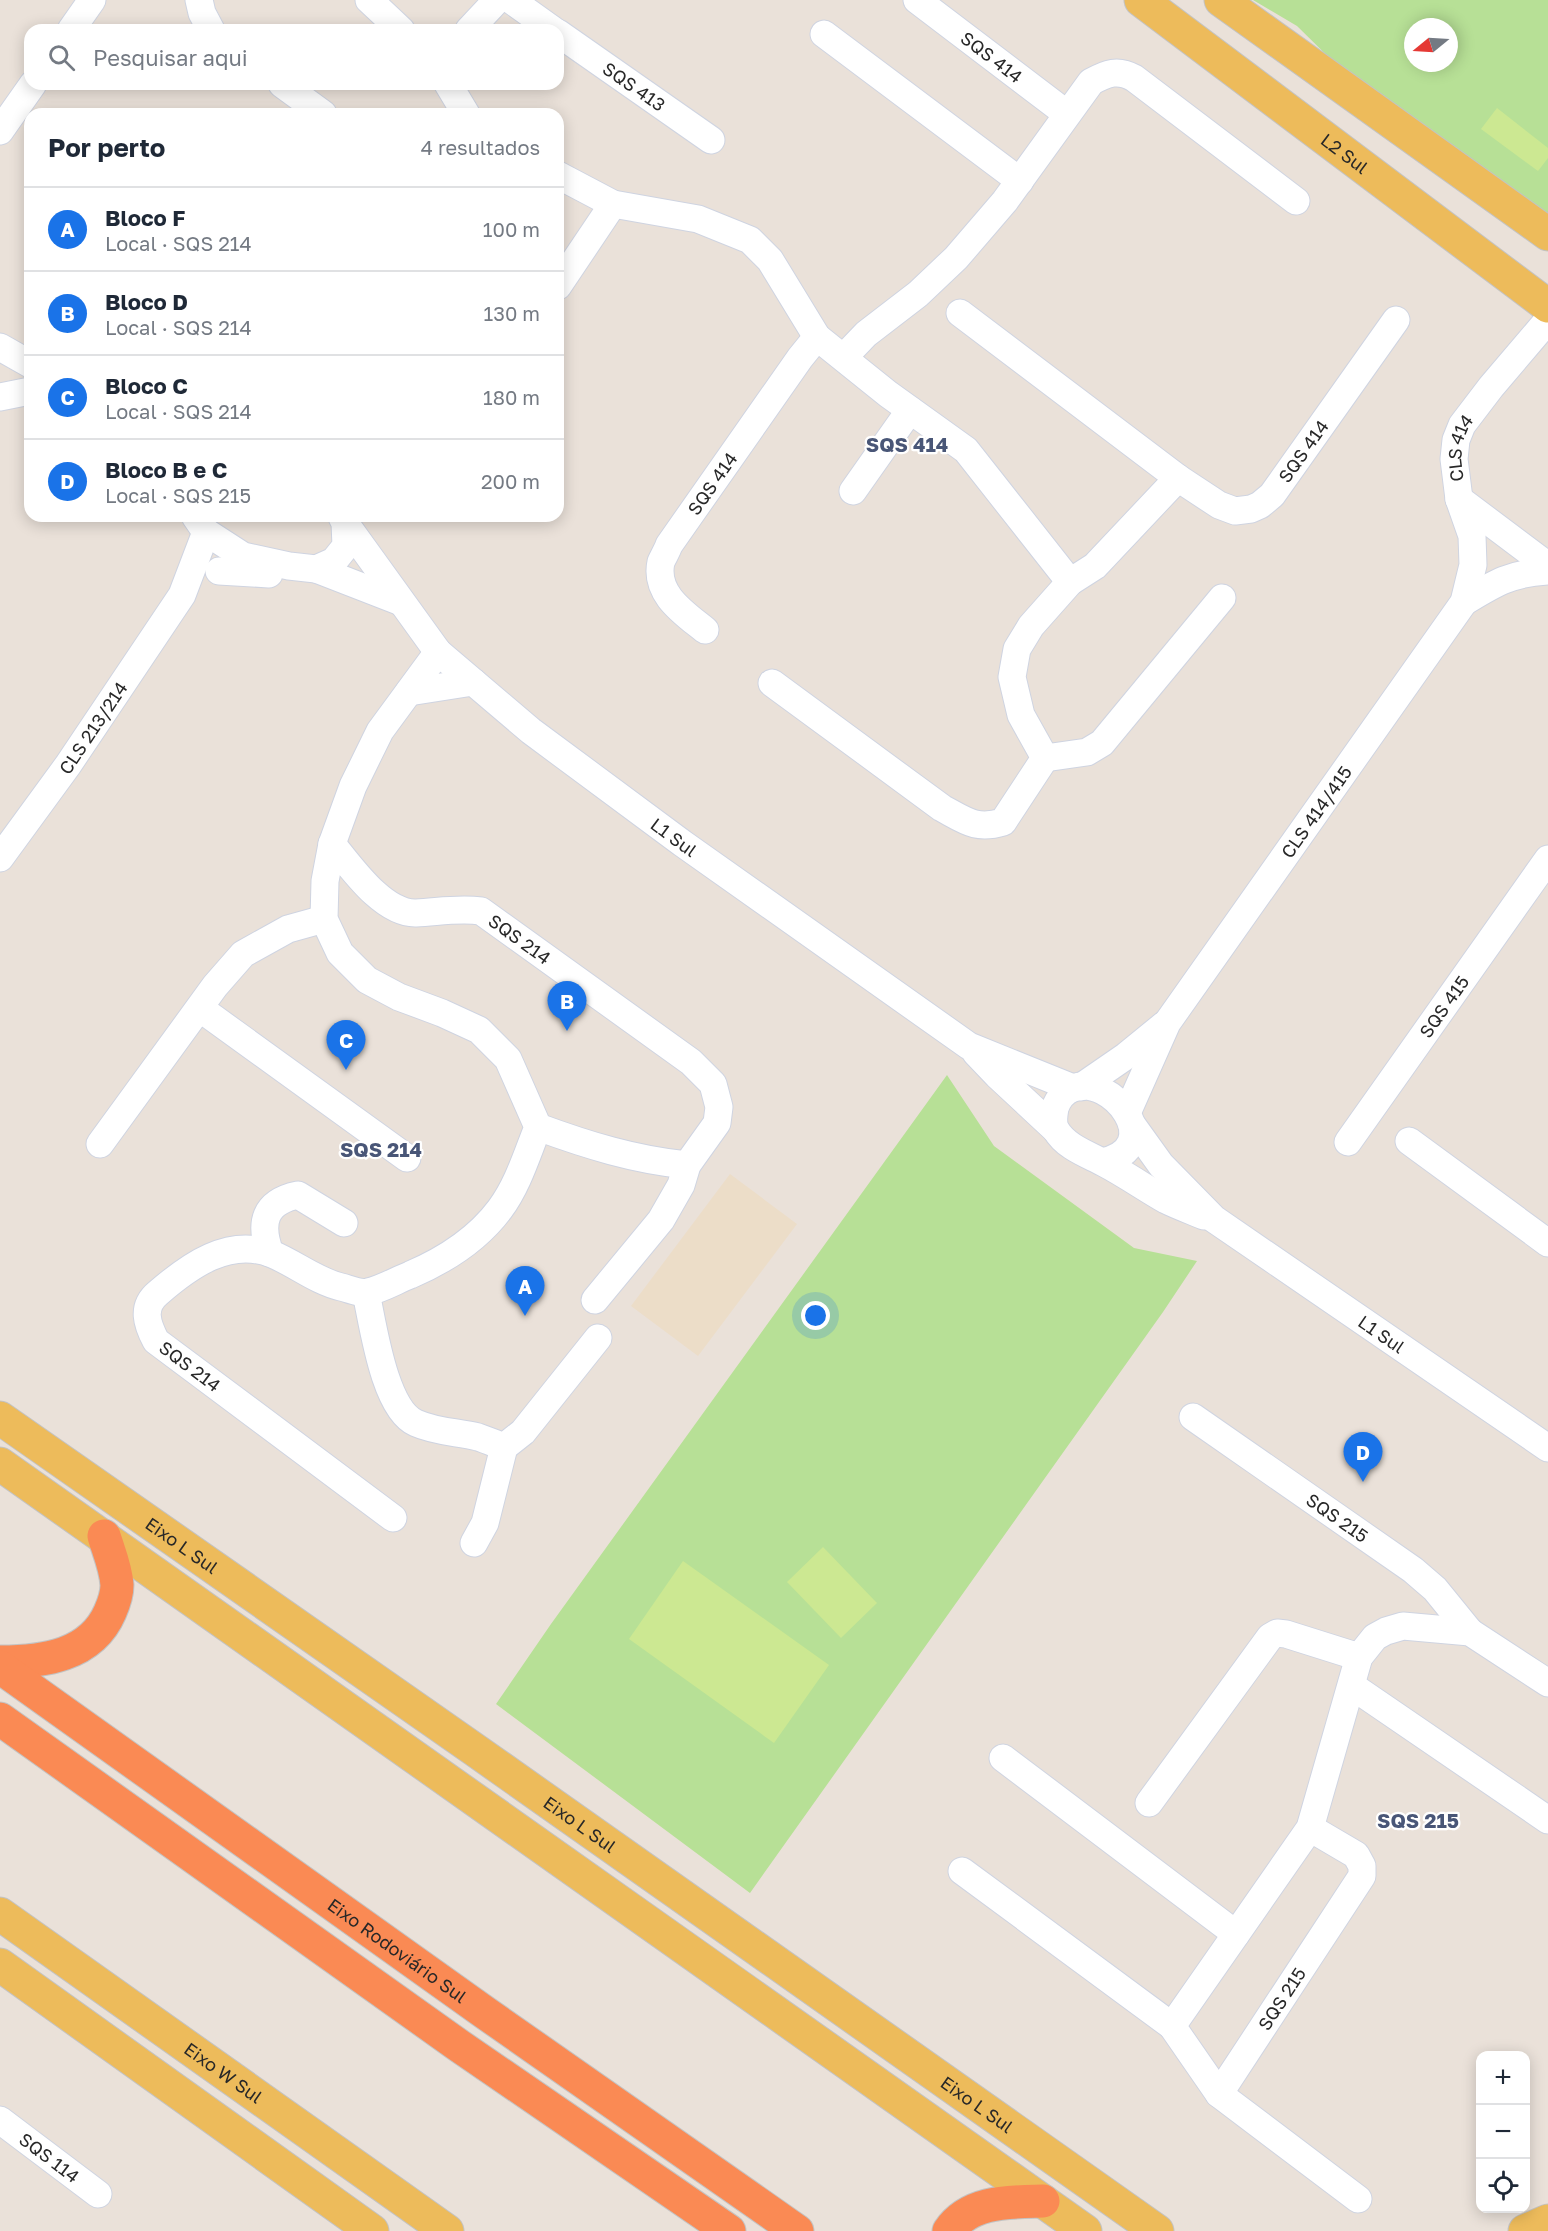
<!DOCTYPE html>
<html lang="pt">
<meta charset="utf-8">
<style>
:root{--surface:#fff;--page:#f2f2f3;--text:#1f2937;--muted:#747a83;--line:#e0e1e3;--accent:#1a73e8}
body{margin:0;font-family:"Golos Text",sans-serif;background:var(--page);color:var(--text)}
.controls{position:absolute;right:18px;bottom:18px;display:grid;overflow:hidden;border-radius:12px;box-shadow:0 3px 15px #0003}
.controls button{width:54px;height:54px;display:grid;place-items:center;padding:0;border:0;border-bottom:2px solid var(--line);background:var(--surface);color:var(--text);font:30px sans-serif}
.compass{position:absolute;left:1404px;top:18px;width:54px;height:54px;border-radius:50%;background:var(--surface);box-shadow:0 3px 15px #0003;rotate:252deg}
.you{position:absolute;left:816px;top:1316px;width:21px;height:21px;margin:-15px;border:4px solid #fff;border-radius:50%;background:#1a73e8;box-shadow:0 0 0 9px #1a73e833}
.badge{display:grid;place-items:center;width:39px;height:39px;border-radius:50%;background:var(--accent);color:#fff;font-size:20px;font-weight:700}
.pin{position:absolute;translate:-50% -50px;filter:drop-shadow(0 2px 3px #0008)}
.pin::after{content:'';position:absolute;top:32px;width:21px;height:18px;background:inherit;clip-path:polygon(0 0,100% 0,50% 100%)}
.list{margin:0;padding:0;list-style:none}
h2{display:flex;justify-content:space-between;align-items:center;height:78px;margin:0;padding:0 24px;font-size:26px}
h2 small{font-size:20px;font-weight:400;color:var(--muted)}
.list li{display:grid;grid-template-columns:39px 1fr auto;gap:18px;align-items:center;box-sizing:border-box;height:84px;padding:0 24px;border-top:2px solid var(--line)}
.list b{display:block;font-size:22px;white-space:nowrap}
.list p{margin:0;font-size:20px;white-space:nowrap;color:var(--muted)}
.list em{font-size:20px;font-style:normal;color:var(--muted)}
.icon{flex:none;width:33px;height:33px;fill:none;stroke:currentColor;stroke-width:2;stroke-linecap:round;stroke-linejoin:round}
.map{position:relative;flex:none;width:1548px;height:2231px;overflow:hidden}
.search{position:absolute;background:var(--surface);box-shadow:0 3px 15px #0003;left:24px;top:24px;width:540px;height:66px;display:flex;align-items:center;gap:15px;box-sizing:border-box;padding:0 21px;border-radius:18px;color:var(--muted);font-size:22px}
.panel{position:absolute;background:var(--surface);box-shadow:0 3px 15px #0003;left:24px;top:108px;width:540px;height:414px;border-radius:18px}
.map>svg:first-child{display:block}
.education{fill:#ecddc8}
.green{fill:#b7e096;fill-rule:evenodd}
.pitch{fill:#cce892}
.lines{fill:none;stroke-linecap:round;stroke-linejoin:round}
.minor-casing{stroke:#cfd4e1;stroke-width:29}
.major-casing{stroke:#c3c3c3;stroke-width:35}
.highway-casing{stroke:#c3c3c3;stroke-width:35}
.minor{stroke:#fff;stroke-width:27}
.major{stroke:#edbb5b;stroke-width:33}
.highway{stroke:#fa8a54;stroke-width:33}
.labels{text-anchor:middle;dominant-baseline:central;stroke-width:4.5;stroke-linejoin:round;paint-order:stroke}
.street-label{font-size:18px;fill:#282828;stroke:#fff}
.neighbourhood-label{font-size:20px;font-weight:bold;fill:#495677;stroke:#fff}
</style>
<div class="map">
<svg width="1548" height="2231" viewBox="0 0 1548 2231">
<rect width="100%" height="100%" fill="#eae1d9"/>
<polygon class="education" points="730,1174 797,1224 698,1356 631,1306"/>
<g class="green">
<path d="M1253 0H1548V221L1358 86 1297 26ZM1413 27H1449V63H1413Z"/>
<polygon points="947,1075 994,1146 1134,1248 1197,1261 1163,1312 750,1893 496,1704 551,1624"/>
</g>
<g class="pitch">
<polygon points="1497,108 1548,148 1548,158 1538,171 1481,129"/>
<polygon points="823,1547 877,1603 841,1638 787,1582"/>
<polygon points="683,1561 829,1665 774,1743 629,1639"/>
</g>
<g class="lines">
<g class="minor-casing">
<g id="minor">
<polyline points="199,0 202,13 211,30"/>
<polyline points="369,0 401,30"/>
<polyline points="511,0 553,30"/>
<path id="s1" d="M917 0 1067 114"/>
<polyline points="71,30 92,0"/>
<polyline points="469,30 497,0"/>
<path id="s2" d="M558 33 711 140"/>
<polyline points="824,34 1020,181"/>
<polyline points="282,84 323,114"/>
<polyline points="448,84 466,114"/>
<polyline points="0,131 33,84"/>
<polyline points="558,175 613,204 698,219 750,240 770,260 817,337 888,394 966,450 1070,582"/>
<polyline points="558,286 613,204"/>
<path id="s3" d="M960 313 1178 478 1219 505 1235 511 1251 509 1260 505 1272 495 1396 320"/>
<polyline points="0,347 30,364"/>
<path d="M844 357 866 334 918 294 956 258 1005 201 1091 82C1107 73 1118 69 1134 78L1296 201"/>
<polyline points="0,397 30,391"/>
<polyline points="853,491 910,410"/>
<polyline points="1459,499 1548,566"/>
<polyline points="195,516 206,532 243,556 289,566 316,569 334,561 346,546 345,523 342,517"/>
<path id="s4" d="M345 523 438 652 531 731 682 843 969 1046 1073 1088"/>
<polyline points="316,569 401,602"/>
<polyline points="219,571 269,574"/>
<path d="M1464 602C1495 583 1511 573 1548 571"/>
<path id="s5" d="M705 630C684 613 654 594 661 562 663 557 667 551 669 545L800 358 817 337"/>
<path d="M772 683 942 808C966 821 976 830 1003 822L1045 758 1021 715 1012 677 1017 649 1031 626 1070 582 1095 566 1178 478"/>
<polyline points="409,692 473,682"/>
<polyline points="1045,758 1087,752 1102,743 1222,598"/>
<path id="s6" d="M332 844C351 867 383 914 416 913 438 912 458 908 481 911L691 1062 713 1084 719 1107 717 1123 687 1165 681 1185 661 1220 595 1300"/>
<path id="s7" d="M0 858 68 765 182 595 206 532"/>
<polyline points="201,1009 407,1158"/>
<polyline points="976,1053 997,1075 1055,1129"/>
<polyline points="1081,1087 1126,1056 1164,1025"/>
<path id="s8" d="M1127 1113 1167 1023 1464 602 1473 565 1472 536 1459 499 1454 459 1456 440 1462 425 1491 387 1548 320"/>
<path id="s9" d="M1133 1126 1161 1165 1214 1219 1548 1448"/>
<path d="M538 1127C587 1145 635 1160 687 1165"/>
<polyline points="1409,1141 1548,1243"/>
<path id="s10" d="M1348 1142 1548 859"/>
<polyline points="100,1144 215,986 243,954 288,929 324,919"/>
<path d="M1102 1162C1169 1147 1111 1073 1073 1088 1065 1091 1058 1099 1055 1108 1054 1114 1052 1123 1056 1130 1066 1147 1087 1154 1104 1163 1125 1174 1145 1188 1166 1200 1178 1206 1192 1211 1204 1216"/>
<path d="M270 1253C259 1223 264 1202 298 1195L344 1223"/>
<path d="M366 1293C373 1324 384 1409 416 1423 436 1432 457 1432 478 1437 487 1440 496 1444 504 1447L523 1432 598 1338"/>
<path id="s11" d="M1193 1417 1413 1570 1435 1589 1470 1632"/>
<path d="M393 1518 156 1341C147 1324 141 1307 158 1293 189 1266 229 1237 272 1254 296 1264 316 1281 341 1287 349 1289 360 1294 368 1292 382 1289 397 1280 410 1275 445 1260 477 1240 500 1209 518 1185 527 1154 538 1127L508 1059 479 1030 442 1013 399 997 367 980 340 953 324 919 325 881 332 844 353 786 380 731 438 652"/>
<polyline points="474,1543 485,1523 504,1447"/>
<polyline points="1352,1686 1548,1820"/>
<polyline points="1003,1758 1236,1934"/>
<polyline points="1149,1803 1270,1637 1277,1633 1286,1634 1359,1657"/>
<polyline points="962,1871 1172,2026"/>
<path id="s12" d="M1219 2094 1362 1876V1866L1356 1855 1310 1828"/>
<path id="s13" d="M0 2120 98 2194"/>
<polyline points="1358,2199 1219,2094 1172,2026 1310,1828 1359,1657 1375,1637 1386,1631 1403,1626 1470,1632 1548,1683"/>
</g>
</g>
<g class="major-casing">
<g id="major">
<path id="s14" d="M1141 0 1548 306"/>
<polyline points="1221,0 1548,234"/>
<path id="s15" d="M0 1418 475 1750 1157 2231"/>
<polyline points="0,1464 1085,2231"/>
<path id="s16" d="M0 1914 447 2231"/>
<polyline points="0,1965 372,2231"/>
<polyline points="1525,2231 1548,2221"/>
</g>
</g>
<g class="highway-casing">
<g id="highway">
<path d="M0 1662C43 1662 91 1656 110 1612 114 1603 117 1595 117 1585 116 1568 109 1552 104 1536"/>
<path id="s17" d="M0 1667 484 2012 797 2231"/>
<polyline points="0,1719 458,2045 729,2231"/>
<path d="M949 2231C970 2200 1011 2202 1043 2201"/>
</g>
</g>
<use href="#minor" class="minor"/>
<use href="#major" class="major"/>
<use href="#highway" class="highway"/>
</g>
<g class="labels">
<g class="street-label">
<text stroke="none"><textPath href="#s1" startOffset="94">SQS 414</textPath></text>
<text stroke="none"><textPath href="#s2" startOffset="93">SQS 413</textPath></text>
<text stroke="none"><textPath href="#s14" startOffset="255">L2 Sul</textPath></text>
<text stroke="none"><textPath href="#s8" startOffset="772">CLS 414</textPath></text>
<text stroke="none"><textPath href="#s3" startOffset="435">SQS 414</textPath></text>
<text stroke="none"><textPath href="#s5" startOffset="180">SQS 414</textPath></text>
<text stroke="none"><textPath href="#s7" startOffset="160">CLS 213/214</textPath></text>
<text stroke="none"><textPath href="#s8" startOffset="357">CLS 414/415</textPath></text>
<text stroke="none"><textPath href="#s4" startOffset="459">L1 Sul</textPath></text>
<text stroke="none"><textPath href="#s6" startOffset="225">SQS 214</textPath></text>
<text stroke="none"><textPath href="#s10" startOffset="166">SQS 415</textPath></text>
<text stroke="none"><textPath href="#s9" startOffset="327">L1 Sul</textPath></text>
<text transform="translate(190 1366) rotate(37)">SQS 214</text>
<text stroke="none"><textPath href="#s11" startOffset="176">SQS 215</textPath></text>
<text stroke="none"><textPath href="#s15" startOffset="222">Eixo L Sul</textPath></text>
<text stroke="none"><textPath href="#s15" startOffset="708">Eixo L Sul</textPath></text>
<text stroke="none"><textPath href="#s17" startOffset="488">Eixo Rodoviário Sul</textPath></text>
<text stroke="none"><textPath href="#s12" startOffset="114">SQS 215</textPath></text>
<text stroke="none"><textPath href="#s16" startOffset="274">Eixo W Sul</textPath></text>
<text stroke="none"><textPath href="#s15" startOffset="1194">Eixo L Sul</textPath></text>
<text stroke="none"><textPath href="#s13" startOffset="62">SQS 114</textPath></text>
</g>
<g class="neighbourhood-label">
<text x="907" y="444">SQS 414</text>
<text x="381" y="1149">SQS 214</text>
<text x="1418" y="1820">SQS 215</text>
</g>
</g>
</svg>
<div class="controls">
<button>+</button>
<button>−</button>
<button><svg class="icon" aria-label="locate" viewBox="0 0 24 24"><circle cx="12" cy="12" r="6"/><path d="M12 2v4M12 18v4M2 12h4M18 12h4"/></svg></button>
</div>
<svg class="compass" viewBox="-18 -18 36 36"><path d="M0-13l5 13h-10z" fill="#e53935"/><path d="M0 13l5-13h-10z" fill="#747a83"/></svg>
<div class="you"></div>
<div class="pin badge" style="left:525px;top:1316px">A</div>
<div class="pin badge" style="left:567px;top:1031px">B</div>
<div class="pin badge" style="left:346px;top:1070px">C</div>
<div class="pin badge" style="left:1363px;top:1482px">D</div>
<div class="search"><svg class="icon" aria-label="search" viewBox="0 0 24 24"><circle cx="10" cy="10" r="6"/><path d="M15 15l6 6"/></svg>Pesquisar aqui</div>
<section class="panel">
<h2>Por perto<small>4 resultados</small></h2>
<ul class="list">
<li><span class="badge">A</span><div><b>Bloco F</b><p>Local · SQS 214</p></div><em>100 m</em></li>
<li><span class="badge">B</span><div><b>Bloco D</b><p>Local · SQS 214</p></div><em>130 m</em></li>
<li><span class="badge">C</span><div><b>Bloco C</b><p>Local · SQS 214</p></div><em>180 m</em></li>
<li><span class="badge">D</span><div><b>Bloco B e C</b><p>Local · SQS 215</p></div><em>200 m</em></li>
</ul>
</section>
</div>
